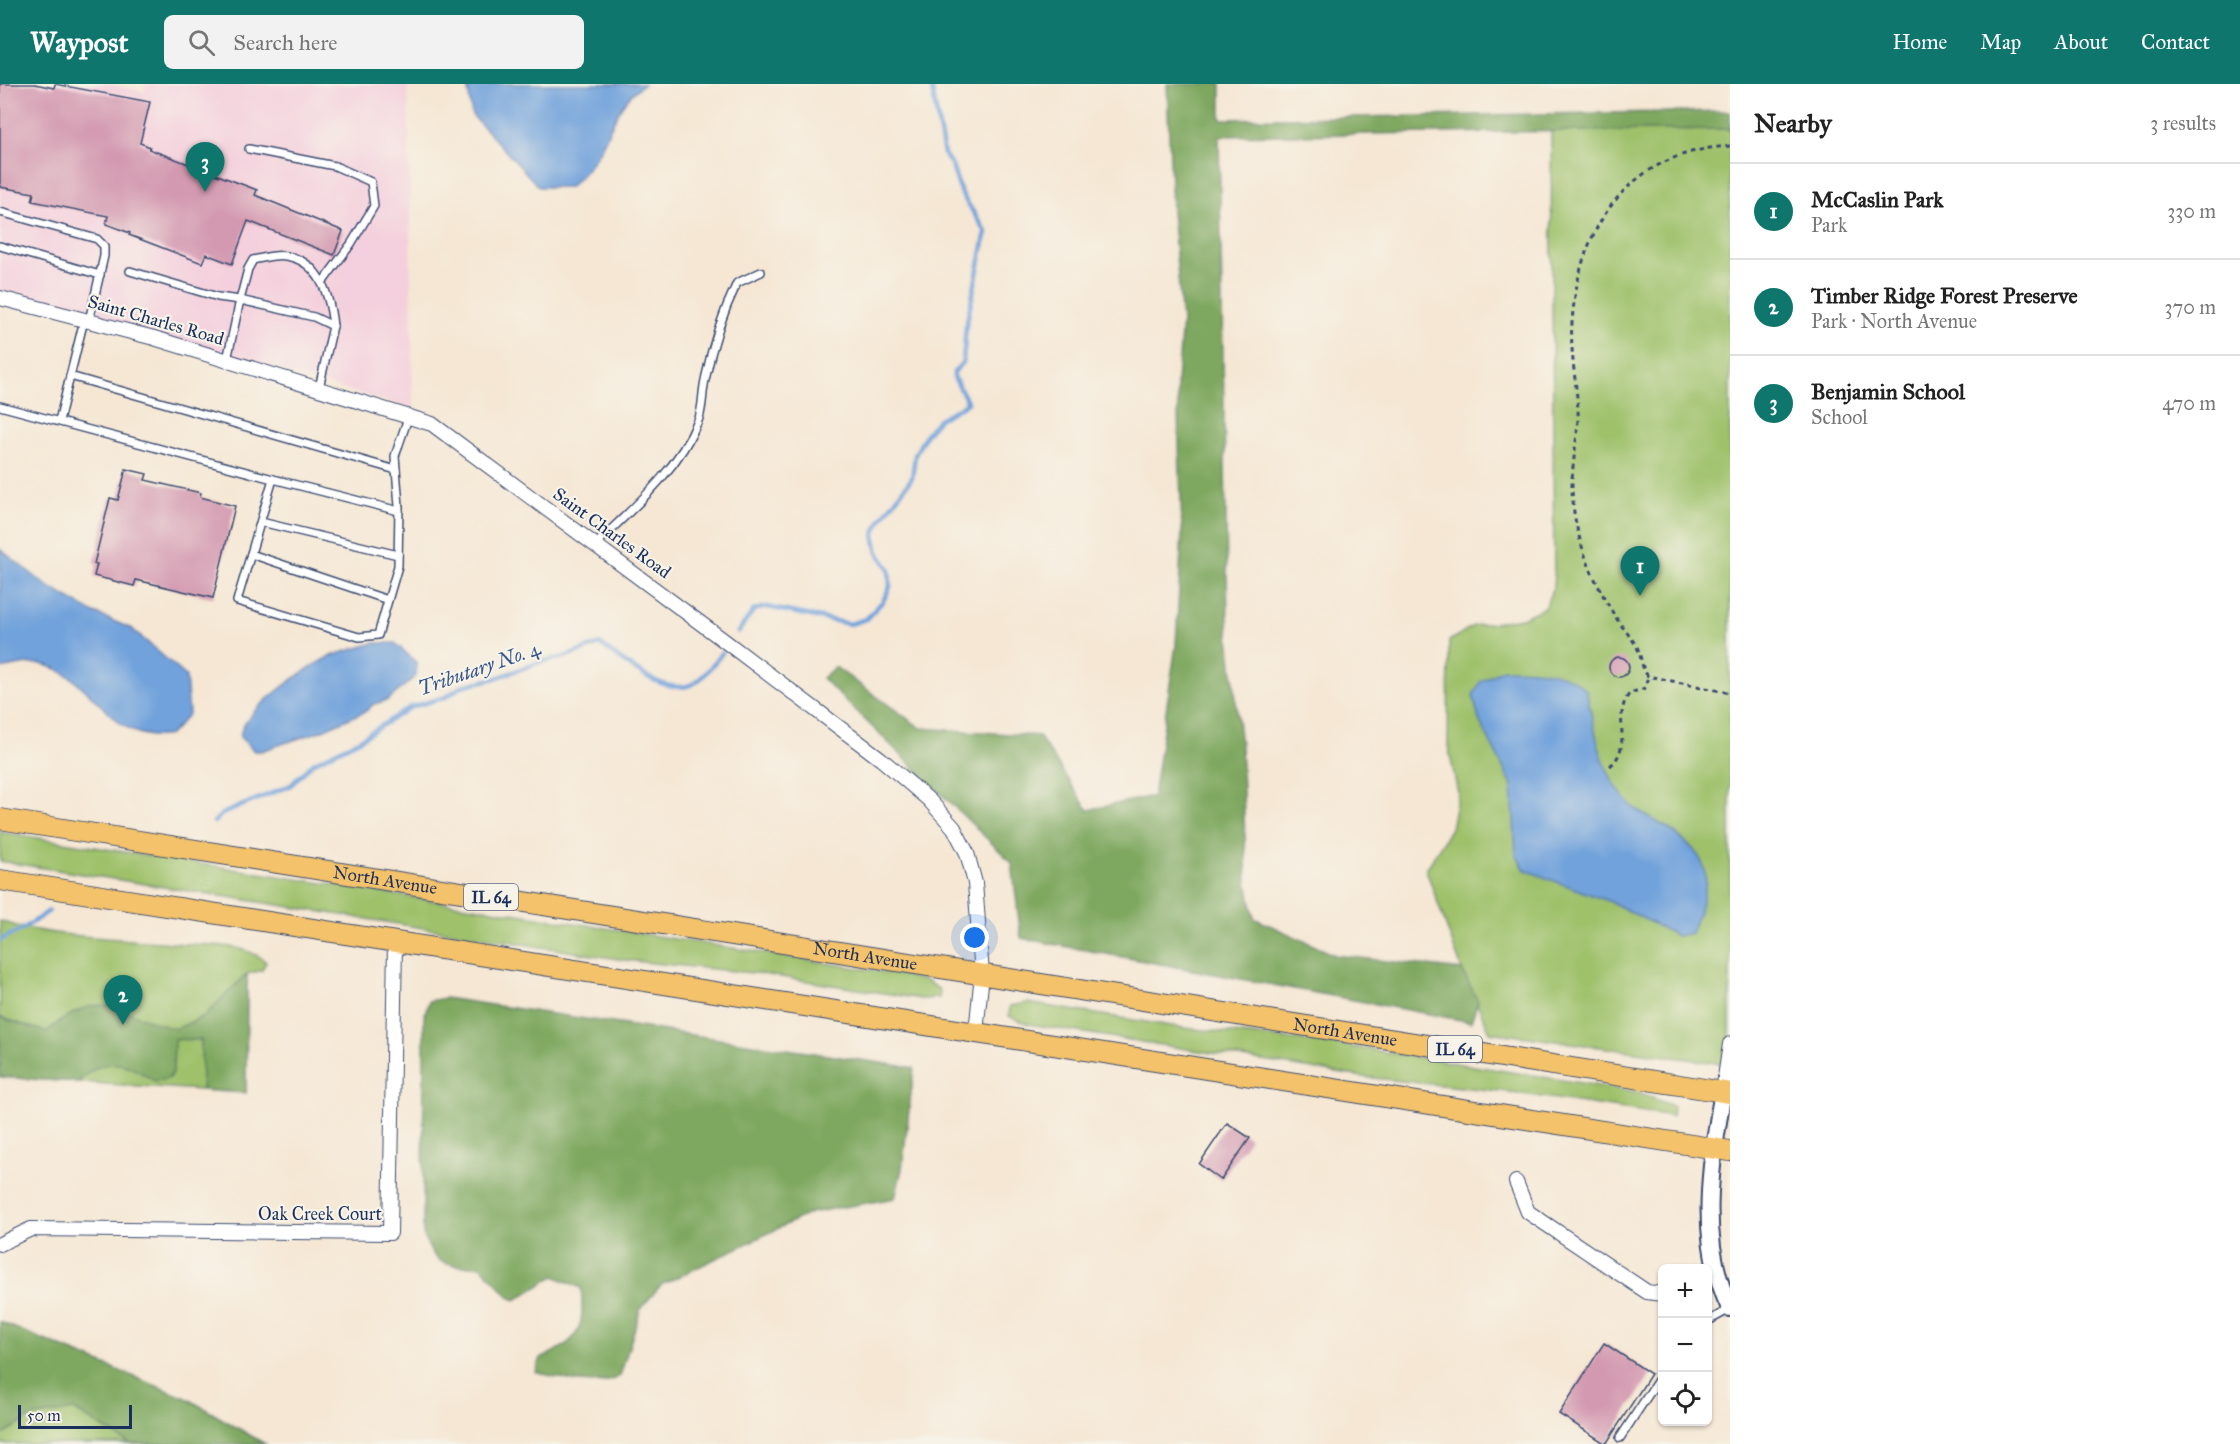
<!DOCTYPE html>
<meta charset="utf-8">
<style>
:root{--surface:#fff;--page:#f2f2f2;--text:#222;--muted:#767676;--line:#e0e0e0;--accent:#0f766e}
body{margin:0;font-family:"IM FELL Great Primer",serif;background:var(--page);color:var(--text)}
.controls{position:absolute;right:18px;bottom:18px;display:grid;overflow:hidden;border-radius:9px;box-shadow:0 2px 4px #0004}
.controls button{width:54px;height:54px;display:grid;place-items:center;padding:0;border:0;border-bottom:2px solid var(--line);background:var(--surface);color:var(--text);font:30px sans-serif}
.scale{position:absolute;left:18px;bottom:15px;width:114px;box-sizing:border-box;padding-left:6px;border:3px solid #1b2f5e;border-top:0;font-size:16px;line-height:21px;white-space:nowrap;color:#1b2f5e;-webkit-text-stroke:4px #f7f3e8;paint-order:stroke}
.you{position:absolute;left:975px;top:854px;width:21px;height:21px;margin:-15px;border:4px solid #fff;border-radius:50%;background:#1a73e8;box-shadow:0 0 0 9px #1a73e833}
.badge{display:grid;place-items:center;width:39px;height:39px;border-radius:50%;background:var(--accent);color:#fff;font-size:20px;font-weight:700}
.pin{position:absolute;translate:-50% -50px;filter:drop-shadow(0 2px 3px #0008)}
.pin::after{content:'';position:absolute;top:32px;width:21px;height:18px;background:inherit;clip-path:polygon(0 0,100% 0,50% 100%)}
.list{margin:0;padding:0;list-style:none}
h2{display:flex;justify-content:space-between;align-items:center;height:78px;margin:0;padding:0 24px;font-size:26px}
h2 small{font-size:20px;font-weight:400;color:var(--muted)}
.list li{display:grid;grid-template-columns:39px 1fr auto;gap:18px;align-items:center;box-sizing:border-box;height:96px;padding:0 24px;border-top:2px solid var(--line)}
.list b{display:block;font-size:22px;white-space:nowrap}
.list p{margin:0;font-size:20px;white-space:nowrap;color:var(--muted)}
.list em{font-size:20px;font-style:normal;color:var(--muted)}
.icon{flex:none;width:33px;height:33px;fill:none;stroke:currentColor;stroke-width:2;stroke-linecap:round;stroke-linejoin:round}
.map{position:relative;flex:none;width:1730px;height:1360px;overflow:hidden}
header{display:flex;align-items:center;gap:36px;box-sizing:border-box;height:84px;padding:0 30px;background:var(--accent);color:#fff}
header strong{font-size:28px}
nav{display:flex;gap:33px;margin-inline-start:auto;font-size:21px}
.search{width:420px;height:54px;background:var(--page);display:flex;align-items:center;gap:15px;box-sizing:border-box;padding:0 21px;border-radius:9px;color:var(--muted);font-size:22px}
main{display:flex}
aside{flex:1;background:var(--surface)}
.map>svg:first-child{display:block}
.built{fill:#f4cfdd}
.green{fill:#9ec16b;stroke:#5c7864;stroke-width:1.5}
.forest{fill:#7ea75f;stroke:#4c6b5e;stroke-width:1.5}
.water{fill:#71a2db;stroke:#46689c;stroke-width:1.5}
.lines{fill:none;stroke-linecap:round;stroke-linejoin:round}
.stream{stroke:#71a2db;stroke-width:4.5}
.building{fill:#d399b0}
.service-casing{stroke:#3c4b70;stroke-width:10}
.minor-casing{stroke:#3c4b70;stroke-width:16}
.tertiary-casing{stroke:#3c4b70;stroke-width:20}
.primary-casing{stroke:#3c4b70;stroke-width:22}
.path{stroke:#3c4b70;stroke-width:3;stroke-dasharray:4.5 4.5;stroke-linecap:butt}
.service{stroke:#fff;stroke-width:7}
.minor{stroke:#fff;stroke-width:14}
.tertiary{stroke:#fff;stroke-width:16}
.primary{stroke:#f3c26a;stroke-width:20}
.labels{text-anchor:middle;dominant-baseline:central;stroke-width:4.5;stroke-linejoin:round;paint-order:stroke}
.shield{fill:#f7f3e8;stroke:#5d6a87;stroke-width:1.5}
.shield-label{font-size:16px;font-weight:bold;fill:#1b2f5e}
.street-label{font-size:18px;fill:#1b2f5e;stroke:#f7f3e8}
.water-label{font-size:20px;font-style:italic;fill:#39578a;stroke:#f7f3e8}
</style>
<header>
<strong>Waypost</strong>
<div class="search"><svg class="icon" aria-label="search" viewBox="0 0 24 24"><circle cx="10" cy="10" r="6"/><path d="M15 15l6 6"/></svg>Search here</div>
<nav><a>Home</a><a>Map</a><a>About</a><a>Contact</a></nav>
</header>
<main>
<div class="map">
<svg width="1730" height="1360" viewBox="0 0 1730 1360">
<rect width="100%" height="100%" fill="#f7f3e8"/>
<filter id="ink" filterUnits="userSpaceOnUse"><feTurbulence type="fractalNoise" baseFrequency=".0167" numOctaves="2"/><feDisplacementMap in="SourceGraphic" scale="12" xChannelSelector="R" yChannelSelector="G"/><feConvolveMatrix kernelMatrix="1 2 1 2 8 2 1 2 1" color-interpolation-filters="sRGB"/></filter>
<filter id="wash" filterUnits="userSpaceOnUse"><feTurbulence type="fractalNoise" baseFrequency=".008" numOctaves="4" result="noise"/><feDisplacementMap in="SourceGraphic" scale="24" xChannelSelector="R" yChannelSelector="G"/><feGaussianBlur stdDeviation="1.35" result="paint"/><feColorMatrix in="noise" values="0 0 0 0 0 0 0 0 0 0 0 0 0 0 0 0 0 1.4 0 .05"/><feComposite in="paint" operator="in"/></filter>
<g filter="url(#wash)">
<rect width="100%" height="100%" fill="#f5e7d4"/>
<polygon class="built" points="0,0 108,0 145,8 145,0 408,0 413,325 0,207"/>
<g class="green">
<polygon points="1730,45 1730,981 1490,948 1462,886 1426,786 1451,744 1458,709 1448,662 1449,557 1473,542 1522,534 1545,523 1554,501 1551,46"/>
<polygon points="0,748 902,891 926,897 940,906 939,914 921,915 762,890 624,876 0,777"/>
<path d="M0 837C46 853 123 855 173 859 202 862 244 857 266 878L262 886 247 890 246 1009 0 993Z"/>
<polygon points="1027,919 1184,944 1335,960 1638,1008 1673,1022 1672,1032 1509,1008 1363,993 1028,940 1009,932 1010,922"/>
<polygon points="0,1238 188,1315 265,1360 0,1360"/>
</g>
<g class="forest">
<polygon points="1167,0 1221,0 1221,35 1730,27 1730,45 1219,52 1228,543 1241,662 1247,799 1254,834 1335,871 1462,886 1478,917 1471,938 1021,854 1012,779 822,594 835,583 921,644 1039,652 1088,726 1153,712 1176,561 1182,448 1177,298 1182,237 1172,127"/>
<path d="M247 890 246 1009 202 1006 201 956 174 955 173 988 168 995 154 997C124 976 105 971 78 998L0 993V933L46 948C106 899 113 929 176 945L204 932Z"/>
<path d="M445 914 914 984 902 1085 895 1114 810 1129 661 1201 641 1224 620 1292C598 1306 561 1295 536 1288L541 1274C579 1257 585 1246 581 1204L554 1192 516 1216 509 1213 481 1182C448 1182 434 1184 423 1149L424 933 429 917Z"/>
<polygon points="0,1238 188,1315 265,1360 130,1360 74,1326 31,1333 1,1352 0,1360"/>
</g>
<g class="water">
<path d="M467 0H644C616 20 615 39 600 66 593 79 581 92 570 103H539L472 31Z"/>
<path d="M0 465 46 501 92 528 132 545 186 592 189 630 170 651C111 663 94 590 41 580 29 578 13 583 0 585Z"/>
<path d="M374 559H395L416 578V592L388 616 374 620 366 627 318 648 261 667H254L240 653C240 629 307 583 329 573 343 567 359 564 374 559Z"/>
<path d="M1503 585C1530 585 1566 585 1586 606 1595 645 1600 692 1631 721 1641 730 1655 736 1666 743 1717 777 1711 797 1691 849L1677 852 1613 819 1525 786 1516 771 1512 701 1479 636 1473 611 1481 597Z"/>
</g>
<g class="lines">
<g class="stream">
<polyline points="738,548 754,526 767,523 850,540 866,535 883,517 890,503 889,485 878,469 874,451 881,435 912,394 915,371 926,350 939,335 968,319 954,293 954,288 963,278 966,242 986,148 961,109 952,82 944,70 931,0"/>
<path d="M214 738 222 730 291 701 313 679 359 656 411 623 446 613 462 602 496 594 543 577 561 574 600 560C622 576 669 617 696 598 706 591 714 579 722 569"/>
<polyline points="0,856 21,846 49,827"/>
</g>
</g>
<g id="blocks">
<g class="building">
<polygon points="0,0 35,0 54,4 55,0 150,18 140,59 150,63 149,65 257,106 255,111 343,147 334,171 248,137 232,180 206,170 202,179 129,151 130,149 106,140 108,132 32,117 34,109 0,103"/>
<polygon points="126,385 147,390 145,396 201,409 200,413 235,422 213,514 136,496 134,502 94,492 97,480 94,480 110,414 118,416"/>
<circle cx="1619" cy="583" r="10"/>
<polygon points="1227,1039 1250,1054 1221,1096 1199,1080"/>
<polygon points="1604,1259 1651,1290 1606,1360 1559,1330"/>
</g>
</g>
</g>
<g filter="url(#ink)">
<use href="#blocks" fill-opacity="0" stroke="#3c4b70" stroke-width="1.5"/>
<g class="lines">
<g class="service-casing">
<g id="service">
<polyline points="249,65 335,82 371,98 374,122 351,160 322,199"/>
<polyline points="0,128 97,155 104,162 104,172 89,237"/>
<polyline points="0,162 100,191"/>
<path d="M130 187 218 213 240 216 248 185 253 176C263 174 276 170 286 172 320 177 330 213 333 242"/>
<polyline points="227,276 240,216 314,233 333,242 319,304"/>
<polyline points="70,292 396,386"/>
<polyline points="0,322 273,395 237,517 359,553 378,551 398,482 399,422 395,372 409,331"/>
<polyline points="59,337 84,236"/>
<polyline points="273,395 399,427"/>
<polyline points="261,438 398,471"/>
<path d="M595 461C633 424 678 386 698 337 703 325 702 309 705 296 712 262 722 230 737 199L761 188"/>
<polyline points="251,470 388,516"/>
<polyline points="1708,1237 1730,1225"/>
<polyline points="1620,1354 1662,1290"/>
</g>
</g>
<g class="minor-casing">
<g id="minor">
<polyline points="0,214 154,254 432,340 726,558 881,675 929,716 954,744 967,769 975,799 982,890 976,948"/>
<polyline points="1723,1007 1730,960"/>
<polyline points="1516,1098 1528,1128 1647,1208 1662,1210"/>
<polyline points="0,1160 31,1145 390,1149 395,860"/>
</g>
</g>
<g class="tertiary-casing">
<path id="tertiary" d="M1723 1007C1711 1080 1697 1155 1730 1224"/>
</g>
<g class="primary-casing">
<g id="primary">
<path id="s1" d="M0 735 1730 1009"/>
<polyline points="0,796 1730,1067"/>
</g>
</g>
<g class="path">
<path d="M1730 62C1628 68 1578 143 1572 239 1570 267 1576 296 1578 325 1579 350 1572 376 1572 401 1572 448 1590 490 1613 529 1620 541 1630 551 1637 563 1642 573 1640 582 1648 592L1730 609"/>
<path d="M1610 682C1634 662 1611 632 1630 609L1645 604 1648 592"/>
</g>
<use href="#service" class="service"/>
<use href="#minor" class="minor"/>
<use href="#tertiary" class="tertiary"/>
<use href="#primary" class="primary"/>
</g>
</g>
<g class="labels">
<g class="shield">
<rect x="464" y="800" width="54" height="26" rx="4.5"/>
<rect x="1428" y="952" width="54" height="26" rx="4.5"/>
</g>
<g class="shield-label">
<text x="491" y="813">IL 64</text>
<text x="1455" y="965">IL 64</text>
</g>
<g class="street-label">
<text transform="translate(156 236) rotate(16)">Saint Charles Road</text>
<text transform="translate(612 449) rotate(36)">Saint Charles Road</text>
<text stroke="none"><textPath href="#s1" startOffset="390">North Avenue</textPath></text>
<text stroke="none"><textPath href="#s1" startOffset="876">North Avenue</textPath></text>
<text stroke="none"><textPath href="#s1" startOffset="1362">North Avenue</textPath></text>
<text x="320" y="1130">Oak Creek Court</text>
</g>
<g class="water-label">
<text transform="translate(479 584) rotate(-19)">Tributary No. 4</text>
</g>
</g>
</svg>
<div class="controls">
<button>+</button>
<button>−</button>
<button><svg class="icon" aria-label="locate" viewBox="0 0 24 24"><circle cx="12" cy="12" r="6"/><path d="M12 2v4M12 18v4M2 12h4M18 12h4"/></svg></button>
</div>
<div class="scale">50 m</div>
<div class="you"></div>
<div class="pin badge" style="left:1640px;top:512px">1</div>
<div class="pin badge" style="left:123px;top:941px">2</div>
<div class="pin badge" style="left:205px;top:108px">3</div>
</div>
<aside>
<h2>Nearby<small>3 results</small></h2>
<ul class="list">
<li><span class="badge">1</span><div><b>McCaslin Park</b><p>Park</p></div><em>330 m</em></li>
<li><span class="badge">2</span><div><b>Timber Ridge Forest Preserve</b><p>Park · North Avenue</p></div><em>370 m</em></li>
<li><span class="badge">3</span><div><b>Benjamin School</b><p>School</p></div><em>470 m</em></li>
</ul>
</aside>
</main>
